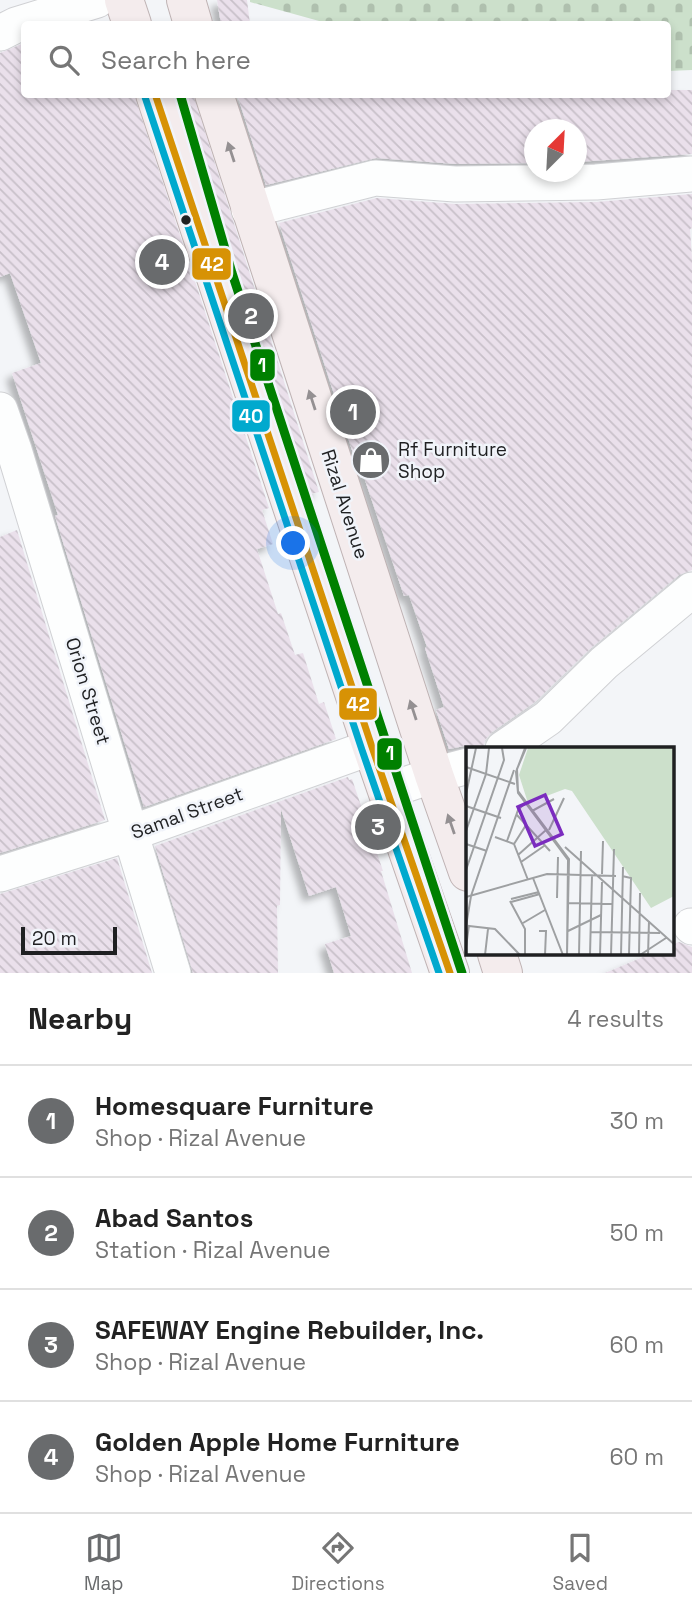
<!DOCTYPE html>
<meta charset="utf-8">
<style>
:root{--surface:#fff;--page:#f2f2f2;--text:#222;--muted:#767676;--line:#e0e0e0;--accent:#696b6d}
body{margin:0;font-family:"Space Grotesk",sans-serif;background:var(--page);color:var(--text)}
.compass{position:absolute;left:524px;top:119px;width:63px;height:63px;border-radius:50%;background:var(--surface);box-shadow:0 4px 10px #0003;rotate:24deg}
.scale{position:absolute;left:21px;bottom:18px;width:96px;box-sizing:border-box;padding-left:7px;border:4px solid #1f2022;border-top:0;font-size:19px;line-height:24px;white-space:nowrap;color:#1f2022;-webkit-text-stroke:5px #f1f4fa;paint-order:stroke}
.you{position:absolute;left:294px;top:544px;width:24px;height:24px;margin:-18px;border:5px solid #fff;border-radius:50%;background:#1a73e8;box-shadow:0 0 0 10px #1a73e833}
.badge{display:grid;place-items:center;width:46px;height:46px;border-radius:50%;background:var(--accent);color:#fff;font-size:23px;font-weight:700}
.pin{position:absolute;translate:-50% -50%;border:4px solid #fff;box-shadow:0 2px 7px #0006}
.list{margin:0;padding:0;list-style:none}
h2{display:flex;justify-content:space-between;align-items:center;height:91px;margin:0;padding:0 28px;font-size:30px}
h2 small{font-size:23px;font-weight:400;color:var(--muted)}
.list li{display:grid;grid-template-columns:46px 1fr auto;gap:21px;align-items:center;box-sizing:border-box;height:112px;padding:0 28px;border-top:2px solid var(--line)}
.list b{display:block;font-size:26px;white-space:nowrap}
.list p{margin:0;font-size:23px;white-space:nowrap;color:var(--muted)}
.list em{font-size:23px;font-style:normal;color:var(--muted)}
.icon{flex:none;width:38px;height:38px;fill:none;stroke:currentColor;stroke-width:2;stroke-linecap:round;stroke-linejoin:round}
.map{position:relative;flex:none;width:692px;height:973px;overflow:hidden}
.search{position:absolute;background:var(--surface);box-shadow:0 4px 10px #0003;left:21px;right:21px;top:21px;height:77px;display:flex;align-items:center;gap:18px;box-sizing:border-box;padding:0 24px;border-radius:7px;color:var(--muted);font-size:26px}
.sheet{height:539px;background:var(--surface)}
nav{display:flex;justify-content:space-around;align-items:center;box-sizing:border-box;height:98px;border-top:2px solid var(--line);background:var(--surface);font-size:19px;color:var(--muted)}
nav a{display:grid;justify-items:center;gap:4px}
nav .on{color:var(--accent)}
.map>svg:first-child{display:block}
.cemetery{fill:url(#cemetery-stones)}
.building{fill:url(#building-back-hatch);filter:url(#shadow)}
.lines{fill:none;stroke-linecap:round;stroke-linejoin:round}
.minor-casing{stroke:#d0d1d4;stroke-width:37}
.major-casing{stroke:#bfb3b4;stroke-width:40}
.minor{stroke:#fdfefe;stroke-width:35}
.major{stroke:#f4eced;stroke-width:38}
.bus-1-casing{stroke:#f1f4fa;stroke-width:12}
.bus-2-casing{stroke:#f1f4fa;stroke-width:12}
.bus-1{stroke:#d79205;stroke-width:7}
.bus-2{stroke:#00a9ce;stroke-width:7}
.rail-1-casing{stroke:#f1f4fa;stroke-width:14}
.rail-1{stroke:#008000;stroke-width:9}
.oneway{fill:#949092}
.bus-dot{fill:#1f2022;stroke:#f1f4fa;stroke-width:2.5}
.labels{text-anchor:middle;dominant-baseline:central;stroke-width:5;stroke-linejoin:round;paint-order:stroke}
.poi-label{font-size:19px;fill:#1f2022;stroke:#f1f4fa;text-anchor:start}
.street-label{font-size:19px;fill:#1f2022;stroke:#f1f4fa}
.inset-road{fill:none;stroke:#9ea0a2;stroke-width:2}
.view{fill:#7b2cbf;fill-opacity:0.15;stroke:#7b2cbf;stroke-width:3.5}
.inset-edge{fill:none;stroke:#1f2022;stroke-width:3.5}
.line-badge{stroke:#f1f4fa;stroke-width:2.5}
.badge-label{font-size:19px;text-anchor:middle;font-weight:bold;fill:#fff}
</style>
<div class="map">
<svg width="692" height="973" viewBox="0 0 692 973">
<defs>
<pattern id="cemetery-stones" width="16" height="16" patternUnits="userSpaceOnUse" patternTransform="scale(1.75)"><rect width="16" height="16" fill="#cce0cb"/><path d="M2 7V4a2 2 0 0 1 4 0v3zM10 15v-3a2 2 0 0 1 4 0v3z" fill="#afc0ae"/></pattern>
<pattern id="building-back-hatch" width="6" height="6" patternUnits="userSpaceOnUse" patternTransform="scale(1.75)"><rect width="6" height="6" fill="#eae0eb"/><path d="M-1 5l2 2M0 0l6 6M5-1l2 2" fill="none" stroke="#c8c0c9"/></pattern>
<filter id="shadow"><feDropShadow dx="-6" dy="6" stdDeviation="3.5" flood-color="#0004"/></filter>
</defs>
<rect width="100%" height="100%" fill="#f3f5f8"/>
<polygon class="cemetery" points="250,0 692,0 692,70 668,71 668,24 330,24 250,2"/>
<g class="building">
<polygon points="217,0 247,0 250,24 221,24"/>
<polygon points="24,43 24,94 134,94 269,508 262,510 273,544 257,549 278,614 281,613 295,655 303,653 319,704 324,702 336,739 144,807 55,516 58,515 12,373 41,363 10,273 0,277 0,53"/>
<polygon points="668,90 692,90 692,154 577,162 577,130 535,130 535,163 456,164 376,158 266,185 237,94 668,94"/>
<polygon points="178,94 193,94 319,492 311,494"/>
<polygon points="692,194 692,228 690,229 692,258 692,570 679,575 591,648 535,702 492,732 485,740 483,749 464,746 449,749 436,710 444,707 425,648 427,647 409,595 404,596 364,477 361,478 279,223 377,198 455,204 596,202"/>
<polygon points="17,530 105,820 0,853 0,537"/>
<polygon points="348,777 349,780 352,779 383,871 381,871 412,973 334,973 325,944 351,936 336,887 309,896 281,809 280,905 277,906 278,973 193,973 155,846"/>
<polygon points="117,858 152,973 0,973 0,894"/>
<polygon points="679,942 692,947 692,973 605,973 650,954 673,954 673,944"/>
</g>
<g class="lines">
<g class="minor-casing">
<g id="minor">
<polyline points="0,33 16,25 97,0"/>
<polyline points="249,210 375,178 455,184 596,182 692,174"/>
<polyline points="0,410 14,450 173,973"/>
<polyline points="503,749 548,718 604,663 692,590"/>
<polyline points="387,791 434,775 468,766"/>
<polyline points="0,874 131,833 372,747"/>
<polyline points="691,926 692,927"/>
</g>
</g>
<g class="major-casing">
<g id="major">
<polyline points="124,0 132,24"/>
<polyline points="186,0 193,24"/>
<polyline points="155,94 372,747 450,973"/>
<polyline points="214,94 434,775 468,872"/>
<polyline points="497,954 503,973"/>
</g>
</g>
<use href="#minor" class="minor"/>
<use href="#major" class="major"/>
<g class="bus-1-casing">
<polyline id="bus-1" points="155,94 372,747 450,973"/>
</g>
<g class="bus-2-casing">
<polyline id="bus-2" points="145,97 362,750 439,973"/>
</g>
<use href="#bus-1" class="bus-1"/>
<use href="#bus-2" class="bus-2"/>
<g class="rail-1-casing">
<polyline id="rail-1" points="180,94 232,273 462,973"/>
</g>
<use href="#rail-1" class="rail-1"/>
</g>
<defs><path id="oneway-solid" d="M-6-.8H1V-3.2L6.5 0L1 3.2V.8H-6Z" transform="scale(1.75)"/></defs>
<g class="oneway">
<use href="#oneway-solid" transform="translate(231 152) rotate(-108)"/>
<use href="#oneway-solid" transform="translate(312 400) rotate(-108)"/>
<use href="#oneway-solid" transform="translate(413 710) rotate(-108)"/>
<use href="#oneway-solid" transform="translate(451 824) rotate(-109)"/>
</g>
<defs>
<g id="shop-disc" transform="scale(2.0125)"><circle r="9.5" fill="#696b6d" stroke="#f1f4fa"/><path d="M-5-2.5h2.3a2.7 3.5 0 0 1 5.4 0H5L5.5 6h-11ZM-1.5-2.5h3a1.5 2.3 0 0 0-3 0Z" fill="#fff"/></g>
</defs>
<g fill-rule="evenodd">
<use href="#shop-disc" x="371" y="460"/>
</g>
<circle class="bus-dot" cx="186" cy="220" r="6"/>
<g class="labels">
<g class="poi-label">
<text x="398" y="449">Rf Furniture<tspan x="398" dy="22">Shop</tspan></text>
</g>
<g class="street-label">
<text transform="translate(345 504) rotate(72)">Rizal Avenue</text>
<text transform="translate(88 691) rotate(73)">Orion Street</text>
<text transform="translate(187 813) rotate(-20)">Samal Street</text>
</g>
</g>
<g transform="translate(466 747)">
<rect width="208" height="208" fill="#f3f5f8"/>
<path d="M62 1H208V149L185 161 106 44 99 42 62 56 53 28Z" fill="#cce0cb"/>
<path class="inset-road" d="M59 1 50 25 52 46 102 113 101 208M60 1 51 22 52 44 103 112 101 208M0 20 49 37M0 47 10 1M0 59 35 71M66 64 88 52M50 67 84 104M83 83 98 51M0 84 20 27 23 1M29 90 48 97 62 133M41 94 52 63 59 56M0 97 21 104M48 97 60 78M99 100 209 198M52 108 80 83M55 115 78 99M0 123 38 13 36 1M136 127 137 94M156 129 165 131 163 208M67 131 97 208M0 150 81 127 150 129M91 151 92 110M45 152 73 145M44 154 59 182V208M45 155 74 147M103 156 146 157M57 176 79 163M0 179 5 149 48 23M3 179 29 182 54 208M73 184H80L79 208M102 184 135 168M124 185 194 186M0 200 3 178M19 208 22 182M113 208 115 104M124 208 126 128M134 208 136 135M145 208 148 102M155 208 157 120M173 208 174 146M174 208 200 191M182 208 183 174"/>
<path class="view" d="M79 48 96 87 69 99 52 60Z"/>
<rect width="208" height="208" class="inset-edge"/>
</g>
<g class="line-badge">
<rect x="191" y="247" width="41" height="34" rx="7" fill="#d79205"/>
<rect x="249" y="348" width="27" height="34" rx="7" fill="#008000"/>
<rect x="231" y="399" width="40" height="34" rx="7" fill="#00a9ce"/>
<rect x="338" y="687" width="40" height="34" rx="7" fill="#d79205"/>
<rect x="376" y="737" width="27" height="34" rx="7" fill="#008000"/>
</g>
<g class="badge-label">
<text x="212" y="271">42</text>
<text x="262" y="372">1</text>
<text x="251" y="423">40</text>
<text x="358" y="711">42</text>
<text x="390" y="760">1</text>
</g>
</svg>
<svg class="compass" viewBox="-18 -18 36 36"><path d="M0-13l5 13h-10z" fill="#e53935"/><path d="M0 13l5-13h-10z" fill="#767676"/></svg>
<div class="scale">20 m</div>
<div class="you"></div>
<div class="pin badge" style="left:353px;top:412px">1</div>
<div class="pin badge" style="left:251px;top:316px">2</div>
<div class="pin badge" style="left:378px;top:827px">3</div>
<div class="pin badge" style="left:162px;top:262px">4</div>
<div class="search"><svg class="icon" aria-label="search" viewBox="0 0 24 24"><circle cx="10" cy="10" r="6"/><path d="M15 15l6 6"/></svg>Search here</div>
</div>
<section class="sheet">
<h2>Nearby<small>4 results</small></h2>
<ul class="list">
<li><span class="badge">1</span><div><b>Homesquare Furniture</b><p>Shop · Rizal Avenue</p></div><em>30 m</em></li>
<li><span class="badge">2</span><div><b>Abad Santos</b><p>Station · Rizal Avenue</p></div><em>50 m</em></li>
<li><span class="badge">3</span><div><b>SAFEWAY Engine Rebuilder, Inc.</b><p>Shop · Rizal Avenue</p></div><em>60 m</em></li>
<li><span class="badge">4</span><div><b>Golden Apple Home Furniture</b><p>Shop · Rizal Avenue</p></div><em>60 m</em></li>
</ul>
</section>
<nav>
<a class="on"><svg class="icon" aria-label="map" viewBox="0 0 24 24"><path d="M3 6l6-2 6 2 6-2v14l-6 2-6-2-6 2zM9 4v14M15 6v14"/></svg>Map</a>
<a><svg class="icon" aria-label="directions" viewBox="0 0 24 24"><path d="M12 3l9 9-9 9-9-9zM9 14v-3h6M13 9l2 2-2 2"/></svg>Directions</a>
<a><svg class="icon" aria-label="saved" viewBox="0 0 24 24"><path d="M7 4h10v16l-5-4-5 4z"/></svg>Saved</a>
</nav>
